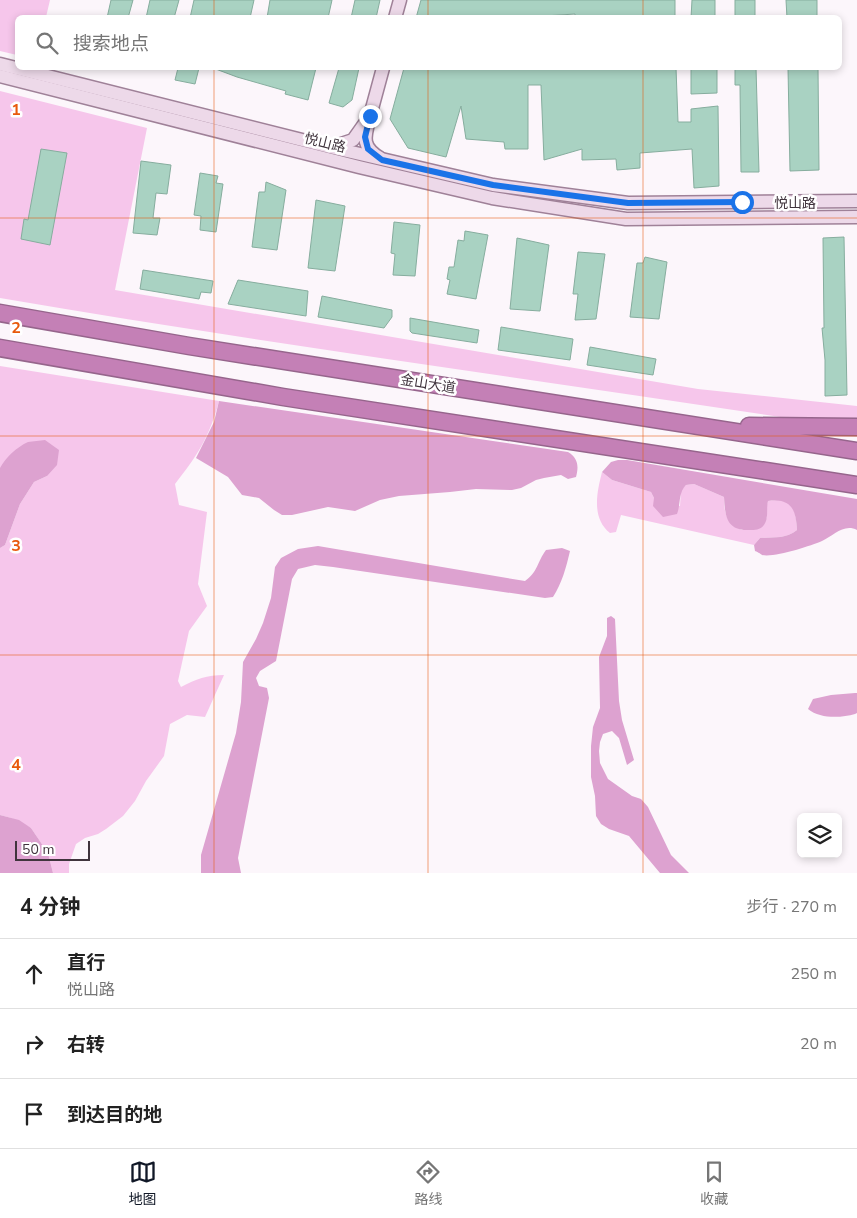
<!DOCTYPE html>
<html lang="zh">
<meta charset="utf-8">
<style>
:root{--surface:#fff;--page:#f6f6f6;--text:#222;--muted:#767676;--line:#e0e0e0;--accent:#111827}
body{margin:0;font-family:"Nunito Sans","Noto Sans SC",sans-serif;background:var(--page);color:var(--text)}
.controls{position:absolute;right:15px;bottom:15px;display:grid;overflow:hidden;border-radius:8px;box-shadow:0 2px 8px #0003}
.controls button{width:45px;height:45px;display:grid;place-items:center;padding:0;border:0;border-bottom:1px solid var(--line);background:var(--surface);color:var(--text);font:25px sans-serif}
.scale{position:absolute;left:15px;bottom:12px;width:75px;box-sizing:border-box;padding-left:5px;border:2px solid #40343d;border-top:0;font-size:14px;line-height:18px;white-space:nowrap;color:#40343d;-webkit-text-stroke:4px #fff;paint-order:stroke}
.stop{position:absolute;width:15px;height:15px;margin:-11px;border:4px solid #1a73e8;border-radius:50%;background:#fff}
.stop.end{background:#1a73e8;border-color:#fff;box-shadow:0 1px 5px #0008}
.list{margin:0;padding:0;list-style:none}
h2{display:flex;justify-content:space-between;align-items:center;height:65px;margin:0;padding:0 20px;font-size:21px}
h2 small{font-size:16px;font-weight:400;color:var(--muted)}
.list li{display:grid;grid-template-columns:32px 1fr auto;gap:15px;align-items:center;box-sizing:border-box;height:70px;padding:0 20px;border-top:1px solid var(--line)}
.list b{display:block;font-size:19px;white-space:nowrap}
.list p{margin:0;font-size:16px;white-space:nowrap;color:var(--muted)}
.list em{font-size:16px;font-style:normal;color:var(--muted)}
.icon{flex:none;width:28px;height:28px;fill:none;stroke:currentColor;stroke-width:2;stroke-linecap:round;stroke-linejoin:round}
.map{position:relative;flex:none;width:857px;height:873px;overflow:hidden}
.search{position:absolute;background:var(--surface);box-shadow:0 2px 8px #0003;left:15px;right:15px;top:15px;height:55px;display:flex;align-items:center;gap:12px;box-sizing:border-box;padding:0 18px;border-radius:8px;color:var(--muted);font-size:19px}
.sheet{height:275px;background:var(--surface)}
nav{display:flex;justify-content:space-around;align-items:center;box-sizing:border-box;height:70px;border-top:1px solid var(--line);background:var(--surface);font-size:14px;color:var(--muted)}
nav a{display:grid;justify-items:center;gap:2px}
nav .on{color:var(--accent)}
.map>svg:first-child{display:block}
.green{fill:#f6c6eb}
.forest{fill:#dda2d0}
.building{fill:#a9d2c2;stroke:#86ad9e}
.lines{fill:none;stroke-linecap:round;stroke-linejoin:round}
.secondary-casing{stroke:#9f8198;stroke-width:15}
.highway-casing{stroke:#96658c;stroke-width:19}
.secondary{stroke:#edd9e9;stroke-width:12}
.highway{stroke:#c480b6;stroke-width:16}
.route{stroke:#1a73e8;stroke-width:6}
.grid{fill:none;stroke:#e8590c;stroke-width:1;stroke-opacity:0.55}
.labels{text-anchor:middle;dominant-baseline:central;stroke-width:5;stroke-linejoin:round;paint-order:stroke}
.street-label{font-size:14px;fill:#40343d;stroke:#fff}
.grid-label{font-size:16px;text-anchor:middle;font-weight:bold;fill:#e8590c;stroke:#fff;stroke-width:5;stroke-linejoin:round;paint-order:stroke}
</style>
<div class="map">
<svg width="857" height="873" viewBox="0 0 857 873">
<rect width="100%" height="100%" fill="#fcf6fb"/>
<g class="green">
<polygon points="0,0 50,0 46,17 18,18 17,55 0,51"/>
<path d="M0 91 147 128 115 290 698 389 857 406V429C572 384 285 347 0 298Z"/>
<path d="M0 366 219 401C210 436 197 456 175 484L179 505 207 512 198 584 207 606 189 631 178 681 181 687C196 679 207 675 224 675L205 717 187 715 170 724 164 756 146 781 135 801 123 816 106 829 98 834 85 838 76 844 69 864V873H53L48 853 31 828 11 818 0 815V548L5 545 20 504 34 482 47 476 0 468Z"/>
<path d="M602 472 612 480 651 492 654 498 680 506 681 490 686 485 694 484 724 497C724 513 726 523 742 530L767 518 766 508 768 501C792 497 796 508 797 530 786 539 774 537 760 538L754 545 621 515 616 532 610 533C591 518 597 492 602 472Z"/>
</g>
<g class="forest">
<path d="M219 401 568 452C578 458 579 466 576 477L568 479 561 475 544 478 536 480 521 488 512 490 476 489 450 492 399 496 380 500 355 511 328 507 292 515H282L274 510 259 498 242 495 228 477 196 458 214 422Z"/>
<path d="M45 440 59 450 57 465 47 476 34 482 20 504 5 545 0 548V468C6 457 17 447 28 442 33 441 40 441 45 440Z"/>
<path d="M618 460H627L857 499V530C844 523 833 536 822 541 810 546 774 558 762 555 761 554 756 551 755 551L754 545 760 538C774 537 786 539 797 530 796 509 791 498 768 501 766 509 769 518 764 525 760 530 755 530 749 530 726 531 725 515 724 497L694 484 686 485C678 493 681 504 677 514L663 517 653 506 654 498 651 492 612 480 602 472 611 462Z"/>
<path d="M318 546 525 581C538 572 537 562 546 550L562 548 570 551C566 568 562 583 553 597L545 598 333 567 315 565 298 569 292 579 276 661 260 671 256 678 259 686 267 688 269 698 238 858 241 873H201V855L236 733 241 702 243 662 256 639 263 623 271 598 275 567 281 558 298 549Z"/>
<polygon points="611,616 615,619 619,701 622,720 634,760 627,765 619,738 612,731 603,734 600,742 599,751 600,763 608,779 632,796 641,799 648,807 671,855 689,873 660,873 629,836 609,829 601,824 596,816 595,796 591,777 591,746 593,727 600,708 599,657 607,636 607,618"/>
<path d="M855 693H857V713L855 714C841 718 820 719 808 709L813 699 831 695Z"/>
<polygon points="0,815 19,820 31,828 48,853 53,873 0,873"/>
</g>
<g class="building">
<polygon points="111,0 133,0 128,18 107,18"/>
<polygon points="150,0 179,0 174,18 146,18"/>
<polygon points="194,0 254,0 250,18 190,18"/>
<polygon points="270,0 332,0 328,18 267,18"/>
<polygon points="355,0 380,0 376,18 351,18"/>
<polygon points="421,0 675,0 675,18 575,18 575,14 514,18 416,18"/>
<polygon points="692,0 715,0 715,18 691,18"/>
<rect x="735" y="0" width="20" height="18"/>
<polygon points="786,0 817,0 817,18 787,18"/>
<polygon points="178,68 199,68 195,84 175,80"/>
<polygon points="213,68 316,68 308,100 285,94 286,91 237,77"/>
<polygon points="339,68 359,68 352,100 343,107 329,103"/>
<polygon points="404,68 676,68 678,122 691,122 691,109 718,106 719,186 694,188 692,149 640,153 640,168 617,170 616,159 582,160 582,149 544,160 541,85 528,85 528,149 505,149 504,142 466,139 461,106 446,157 408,148 390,119"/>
<polygon points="691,68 717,68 717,93 691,94"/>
<polygon points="735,68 756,68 759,172 741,172 740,85 735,85"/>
<polygon points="788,68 818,68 819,170 790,171"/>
<polygon points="41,149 67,153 50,245 21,239 24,219 28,220"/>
<polygon points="141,161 171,165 167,194 156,193 153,218 160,218 157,235 133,233"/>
<polygon points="200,173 218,176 216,183 223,184 216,232 200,230 201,216 194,215"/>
<polygon points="266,182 286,190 277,250 252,247 259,192 265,192"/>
<polygon points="316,200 345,206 335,271 308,268"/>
<polygon points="394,222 420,225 415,276 393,275 395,254 391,253"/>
<polygon points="465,231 488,235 476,299 447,294 450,280 447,279 449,267 454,267 458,240 464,241"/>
<polygon points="844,237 847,395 825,396 825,360 822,328 824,328 823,238"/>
<polygon points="517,238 549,245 540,311 510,309"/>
<polygon points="578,252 605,254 596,319 575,320 578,294 573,294"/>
<polygon points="645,257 667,262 659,319 630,317 637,263 643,263"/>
<polygon points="143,270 213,281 211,293 201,292 199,299 140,289"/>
<polygon points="238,280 308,291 306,316 228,304"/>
<polygon points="322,296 392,310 392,317 384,328 318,317"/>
<polygon points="410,318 479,330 477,343 412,333 410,331"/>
<polygon points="501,327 573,339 570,360 498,350"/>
<polygon points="590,347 656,359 653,375 587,365"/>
</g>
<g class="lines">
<g class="secondary-casing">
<g id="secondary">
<polyline points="395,18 400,0"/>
<polyline points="0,64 330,147 493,185 628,203 857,201"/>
<polyline points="0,76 359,167 492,198 626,219 857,217"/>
<polyline points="370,116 383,68"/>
<path d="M332 147 353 140 370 116C365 136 360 146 380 158"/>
</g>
</g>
<g class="highway-casing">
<g id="highway">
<polyline points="0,313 189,346 857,451"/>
<polyline points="0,348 283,397 857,485"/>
<polyline points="749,426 857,427"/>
</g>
</g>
<use href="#secondary" class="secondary"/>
<use href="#highway" class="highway"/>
</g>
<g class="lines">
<polyline class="route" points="370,116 365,137 368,149 382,160 400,164 493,185 628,203 742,202"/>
</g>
<path class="grid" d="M214 0V18M428 0V18M643 0V18M214 68V873M428 68V873M643 68V873M0 218H857M0 436H857M0 655H857"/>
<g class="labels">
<g class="street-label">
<text transform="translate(325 143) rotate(14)">悦山路</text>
<text x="795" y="203">悦山路</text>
<text transform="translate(428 384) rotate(9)">金山大道</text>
</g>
</g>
<g class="grid-label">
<text x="16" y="115">1</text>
<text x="16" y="333">2</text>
<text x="16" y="551">3</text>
<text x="16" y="770">4</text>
</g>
</svg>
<div class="controls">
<button><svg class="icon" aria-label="layers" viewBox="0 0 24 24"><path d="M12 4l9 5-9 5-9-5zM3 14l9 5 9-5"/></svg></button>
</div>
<div class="scale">50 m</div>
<div class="stop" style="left:742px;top:202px"></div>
<div class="stop end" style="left:370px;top:116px"></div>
<div class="search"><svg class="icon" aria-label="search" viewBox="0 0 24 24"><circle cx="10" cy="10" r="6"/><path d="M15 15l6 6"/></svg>搜索地点</div>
</div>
<section class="sheet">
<h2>4 分钟<small>步行 · 270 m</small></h2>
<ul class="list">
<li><svg class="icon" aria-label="ahead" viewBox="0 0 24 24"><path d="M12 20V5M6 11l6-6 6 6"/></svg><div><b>直行</b><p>悦山路</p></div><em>250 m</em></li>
<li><svg class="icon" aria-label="right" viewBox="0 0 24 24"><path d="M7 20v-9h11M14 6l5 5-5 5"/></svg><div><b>右转</b></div><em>20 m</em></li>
<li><svg class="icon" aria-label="arrive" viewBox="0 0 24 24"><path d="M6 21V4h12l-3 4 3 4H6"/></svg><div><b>到达目的地</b></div></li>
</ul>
</section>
<nav>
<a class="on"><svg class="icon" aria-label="map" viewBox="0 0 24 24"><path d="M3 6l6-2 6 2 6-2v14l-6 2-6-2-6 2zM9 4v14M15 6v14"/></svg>地图</a>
<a><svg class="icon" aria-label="directions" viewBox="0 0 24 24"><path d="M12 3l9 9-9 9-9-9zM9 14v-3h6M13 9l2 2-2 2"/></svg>路线</a>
<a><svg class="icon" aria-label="saved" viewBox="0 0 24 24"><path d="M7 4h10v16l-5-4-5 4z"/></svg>收藏</a>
</nav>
